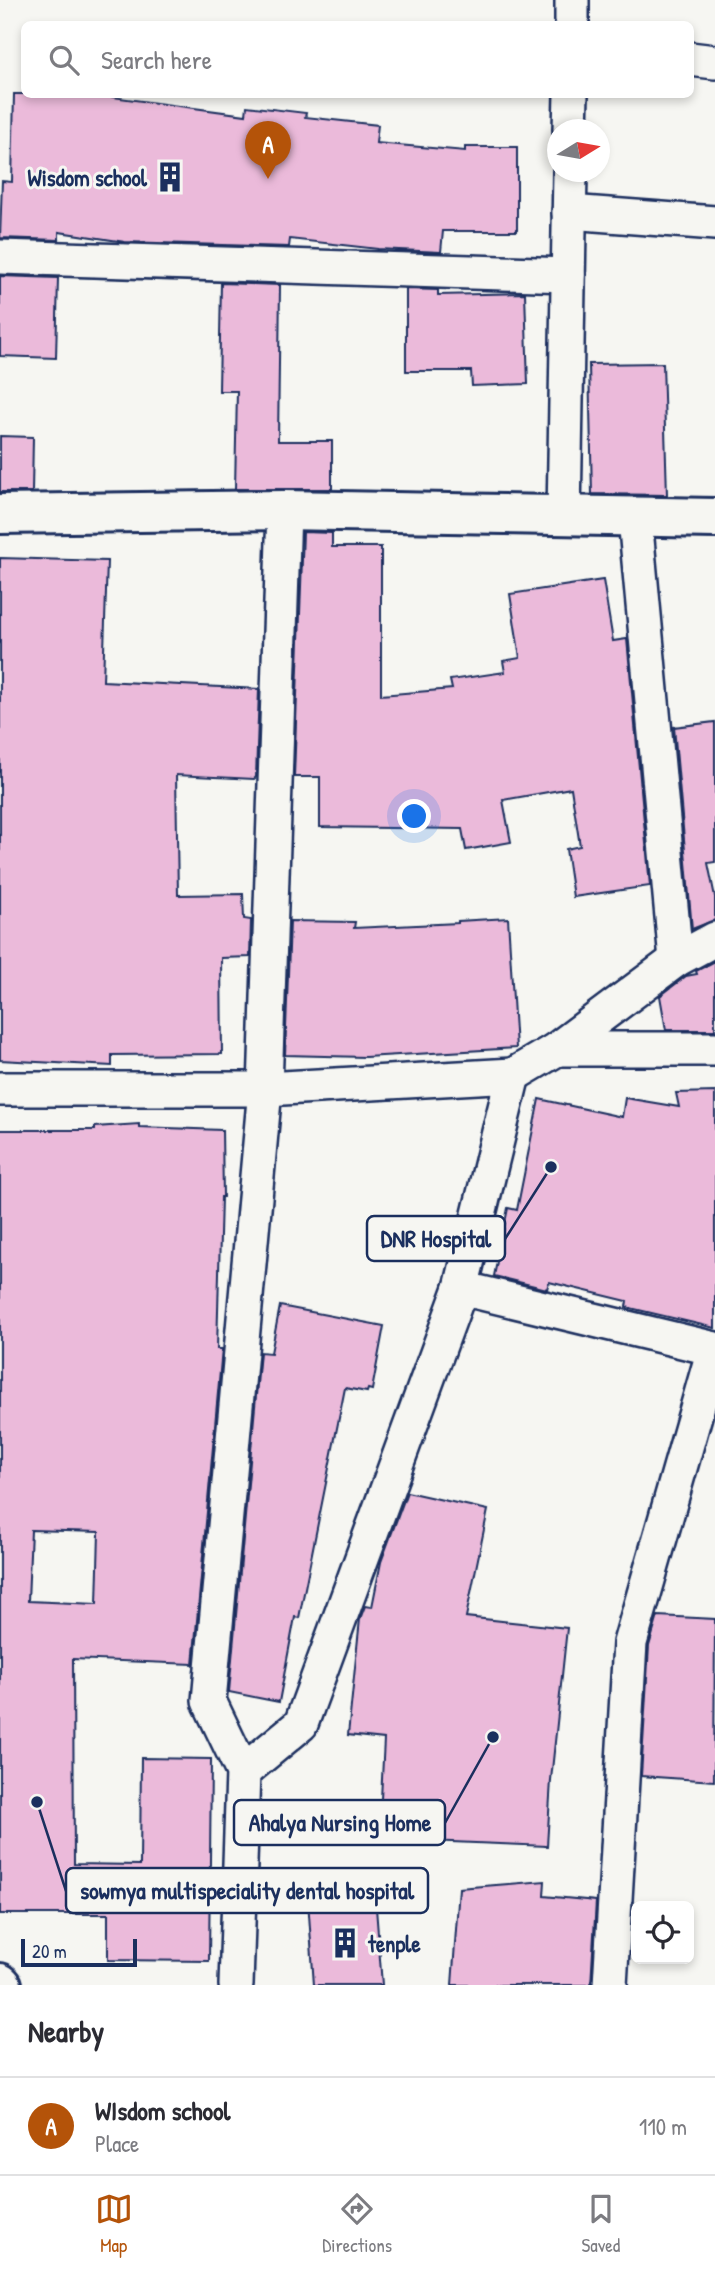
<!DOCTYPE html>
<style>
:root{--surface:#fff;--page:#f7f7f7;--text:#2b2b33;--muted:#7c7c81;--line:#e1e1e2;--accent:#b45309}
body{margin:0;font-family:"Patrick Hand",sans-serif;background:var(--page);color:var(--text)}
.controls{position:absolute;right:21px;bottom:21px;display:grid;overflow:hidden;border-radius:10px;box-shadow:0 4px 10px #0003}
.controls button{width:63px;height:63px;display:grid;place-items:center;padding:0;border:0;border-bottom:2px solid var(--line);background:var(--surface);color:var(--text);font:35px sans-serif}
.compass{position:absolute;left:547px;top:119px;width:63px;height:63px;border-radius:50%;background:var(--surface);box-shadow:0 4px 10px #0003;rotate:79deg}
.scale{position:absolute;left:21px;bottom:18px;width:116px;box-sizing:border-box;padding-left:7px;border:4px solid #1b2f5e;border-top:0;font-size:19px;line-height:24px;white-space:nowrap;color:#1b2f5e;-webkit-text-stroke:5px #f6f6f2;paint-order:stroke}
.you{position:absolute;left:415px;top:817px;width:24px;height:24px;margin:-18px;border:5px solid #fff;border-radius:50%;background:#1a73e8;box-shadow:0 0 0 10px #1a73e833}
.badge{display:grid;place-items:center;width:46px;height:46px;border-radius:50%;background:var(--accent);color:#fff;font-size:23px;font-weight:700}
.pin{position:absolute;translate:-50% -58px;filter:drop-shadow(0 2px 4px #0008)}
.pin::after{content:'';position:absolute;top:37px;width:24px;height:21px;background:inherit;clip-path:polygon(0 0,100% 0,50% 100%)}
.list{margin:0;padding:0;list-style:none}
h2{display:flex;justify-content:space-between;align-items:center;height:91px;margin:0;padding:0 28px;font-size:30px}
h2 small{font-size:23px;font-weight:400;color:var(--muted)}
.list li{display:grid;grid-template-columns:46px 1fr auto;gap:21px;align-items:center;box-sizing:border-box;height:98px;padding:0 28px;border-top:2px solid var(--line)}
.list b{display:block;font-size:26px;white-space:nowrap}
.list p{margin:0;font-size:23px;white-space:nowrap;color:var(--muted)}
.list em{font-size:23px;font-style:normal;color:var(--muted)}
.icon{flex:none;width:38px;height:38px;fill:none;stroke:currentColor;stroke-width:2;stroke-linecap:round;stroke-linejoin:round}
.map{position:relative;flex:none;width:715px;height:1985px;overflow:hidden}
.search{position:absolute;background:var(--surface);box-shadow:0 4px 10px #0003;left:21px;right:21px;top:21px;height:77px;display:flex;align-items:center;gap:18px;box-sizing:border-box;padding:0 24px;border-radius:10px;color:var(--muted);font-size:26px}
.sheet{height:189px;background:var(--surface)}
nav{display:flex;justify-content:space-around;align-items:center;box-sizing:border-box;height:98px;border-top:2px solid var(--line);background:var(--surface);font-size:19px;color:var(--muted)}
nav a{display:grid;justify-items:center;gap:4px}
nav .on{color:var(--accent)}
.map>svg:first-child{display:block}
.building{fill:#ebbada;stroke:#1b2f5e;stroke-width:2;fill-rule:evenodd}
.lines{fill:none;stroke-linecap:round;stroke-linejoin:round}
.minor-casing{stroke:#1b2f5e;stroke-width:38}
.tertiary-casing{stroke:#1b2f5e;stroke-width:44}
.minor{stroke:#f6f6f2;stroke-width:33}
.tertiary{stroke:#f6f6f2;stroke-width:38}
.labels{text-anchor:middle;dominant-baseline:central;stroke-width:6;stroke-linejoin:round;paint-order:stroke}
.poi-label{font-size:23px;font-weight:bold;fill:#1b2f5e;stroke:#f6f6f2;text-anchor:end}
.leader{fill:none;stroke:#1b2f5e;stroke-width:2.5}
.callout-dot{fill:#1b2f5e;stroke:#f6f6f2;stroke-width:2.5}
.callout{fill:#f6f6f2;stroke:#1b2f5e;stroke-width:2.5}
.callout-label{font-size:24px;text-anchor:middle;font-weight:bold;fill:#1b2f5e}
</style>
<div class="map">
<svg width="715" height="1985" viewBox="0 0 715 1985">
<rect width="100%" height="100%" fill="#f6f6f2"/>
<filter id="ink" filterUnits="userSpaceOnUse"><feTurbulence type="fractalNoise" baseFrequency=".0143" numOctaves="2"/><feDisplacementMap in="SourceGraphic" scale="14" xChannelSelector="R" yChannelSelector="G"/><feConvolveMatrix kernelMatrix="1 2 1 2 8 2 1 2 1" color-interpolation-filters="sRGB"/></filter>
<g filter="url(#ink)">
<g class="building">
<polygon points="14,94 112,94 112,97 246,115 247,106 306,113 305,117 378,125 376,143 465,151 465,147 517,147 517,231 443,231 441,252 378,249 290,239 289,247 125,242 59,232 59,240 0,238 2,181 12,182"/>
<polygon points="0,276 58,278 56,358 0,356"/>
<polygon points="221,283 280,285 278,441 332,441 332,489 235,489 237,391 219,391"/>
<polygon points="406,289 438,290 438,295 525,293 528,384 472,386 471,371 406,371"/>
<polygon points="663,363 667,495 592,494 589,364"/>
<polygon points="0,436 33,437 32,492 0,492"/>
<polygon points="303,532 332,533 332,547 381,547 381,695 452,689 450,680 505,672 503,661 520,658 510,594 603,580 613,641 627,639 650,886 573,897 566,849 580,846 571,788 503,800 511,842 466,850 462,829 320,827 320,777 294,777"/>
<polygon points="0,558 107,561 103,681 259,689 256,777 254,779 176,775 178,895 243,894 244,919 251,920 250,957 221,958 222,1054 112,1055 112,1066 0,1060"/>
<polygon points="715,722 715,862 708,863 715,897 715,920 692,929 674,727"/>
<polygon points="508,918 516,1048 365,1057 285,1055 290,921 355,922 354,928 458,923 458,921"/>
<polygon points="715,961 715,1030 666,1030 660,996 686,976 697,974 696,971"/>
<polygon points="715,1092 715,1328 626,1307 627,1301 549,1282 547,1289 494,1276 508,1208 517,1210 539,1099 622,1117 625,1098 679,1107 676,1093"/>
<path d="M139 1124V1127L222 1130 223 1197H221L217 1349H222L193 1664 73 1659 74 1864 140 1865 141 1758 211 1759 209 1961 108 1960V1914H0V1130H95V1127ZM31 1530 99 1532 97 1604 28 1601Z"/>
<polygon points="280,1306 384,1326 372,1390 368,1389 367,1392 345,1388 299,1618 295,1617 279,1702 229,1692 260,1352 271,1353"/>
<polygon points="407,1492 488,1510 466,1617 567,1628 551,1780 547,1846 379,1839 384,1739 348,1735 360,1619 365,1606 372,1607 381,1562"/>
<polygon points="658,1616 715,1619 714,1781 641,1776 649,1646"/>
<polygon points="545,1881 544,1896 596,1901 591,1985 452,1985 459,1888"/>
<polygon points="375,1895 382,1985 314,1985 308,1900"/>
</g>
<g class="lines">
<g class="minor-casing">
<g id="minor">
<polyline points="572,24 572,0"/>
<polyline points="690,59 715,62"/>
<polyline points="570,130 571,94"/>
<polyline points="569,212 715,223"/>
<polyline points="0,257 568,275"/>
<polyline points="564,516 570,172"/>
<polyline points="635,518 676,960"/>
<polyline points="557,1049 715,1049"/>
<polyline points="513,1075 461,1288 715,1349"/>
<polyline points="0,1089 265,1089 513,1075 557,1049 676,960 715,939"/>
<polyline points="243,1772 301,1724 461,1288"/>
<polyline points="236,1985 243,1772 209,1701 265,1089 284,510"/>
<polyline points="610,1985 630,1643 714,1349"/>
</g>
</g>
<g class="tertiary-casing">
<g id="tertiary">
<polyline points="0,514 284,510 715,518"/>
<polyline points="0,1983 2,1985"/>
</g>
</g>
<use href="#minor" class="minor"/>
<use href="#tertiary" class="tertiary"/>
</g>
</g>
<defs>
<g id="building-bare" transform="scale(2.415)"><path d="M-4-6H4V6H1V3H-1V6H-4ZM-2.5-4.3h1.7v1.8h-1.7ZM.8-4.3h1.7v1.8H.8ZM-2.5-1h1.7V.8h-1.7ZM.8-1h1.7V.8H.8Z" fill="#1b2f5e" stroke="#f6f6f2" stroke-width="2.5" paint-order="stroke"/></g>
</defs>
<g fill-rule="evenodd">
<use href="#building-bare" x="170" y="177"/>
<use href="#building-bare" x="345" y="1943"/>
</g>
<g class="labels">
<g class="poi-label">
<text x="147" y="177">Wisdom school</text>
<text x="368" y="1943" text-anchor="start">tenple</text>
</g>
</g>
<path class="leader" d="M551 1167L505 1239M493 1737L445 1823M37 1802L66 1891"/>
<g class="callout-dot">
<circle cx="551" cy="1167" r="7"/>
<circle cx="493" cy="1737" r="7"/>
<circle cx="37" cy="1802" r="7"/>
</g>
<g class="callout">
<rect x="367" y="1216" width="138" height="45" rx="7"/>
<rect x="234" y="1800" width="211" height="45" rx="7"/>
<rect x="66" y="1868" width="362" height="45" rx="7"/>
</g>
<g class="callout-label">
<text x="436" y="1247">DNR Hospital</text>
<text x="340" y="1831">Ahalya Nursing Home</text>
<text x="247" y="1899">sowmya multispeciality dental hospital</text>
</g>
</svg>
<div class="controls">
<button><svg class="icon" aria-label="locate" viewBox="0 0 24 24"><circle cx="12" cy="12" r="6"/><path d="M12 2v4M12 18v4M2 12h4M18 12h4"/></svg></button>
</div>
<svg class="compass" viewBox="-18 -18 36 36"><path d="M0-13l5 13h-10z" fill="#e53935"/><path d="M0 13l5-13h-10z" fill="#7c7c81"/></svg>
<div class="scale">20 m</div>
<div class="you"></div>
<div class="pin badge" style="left:268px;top:179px">A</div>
<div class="search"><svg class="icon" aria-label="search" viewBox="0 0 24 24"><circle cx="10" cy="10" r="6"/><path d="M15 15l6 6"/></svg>Search here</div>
</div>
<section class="sheet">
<h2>Nearby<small></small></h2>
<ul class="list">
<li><span class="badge">A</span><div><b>WIsdom school</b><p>Place</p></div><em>110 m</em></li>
</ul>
</section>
<nav>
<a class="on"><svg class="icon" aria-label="map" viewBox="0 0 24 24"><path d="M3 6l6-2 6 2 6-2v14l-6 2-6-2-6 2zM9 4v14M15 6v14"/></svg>Map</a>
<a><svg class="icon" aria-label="directions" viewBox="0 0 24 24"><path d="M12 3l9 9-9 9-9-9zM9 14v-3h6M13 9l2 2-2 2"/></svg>Directions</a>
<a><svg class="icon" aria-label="saved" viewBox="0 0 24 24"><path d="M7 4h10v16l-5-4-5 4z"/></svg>Saved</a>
</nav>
